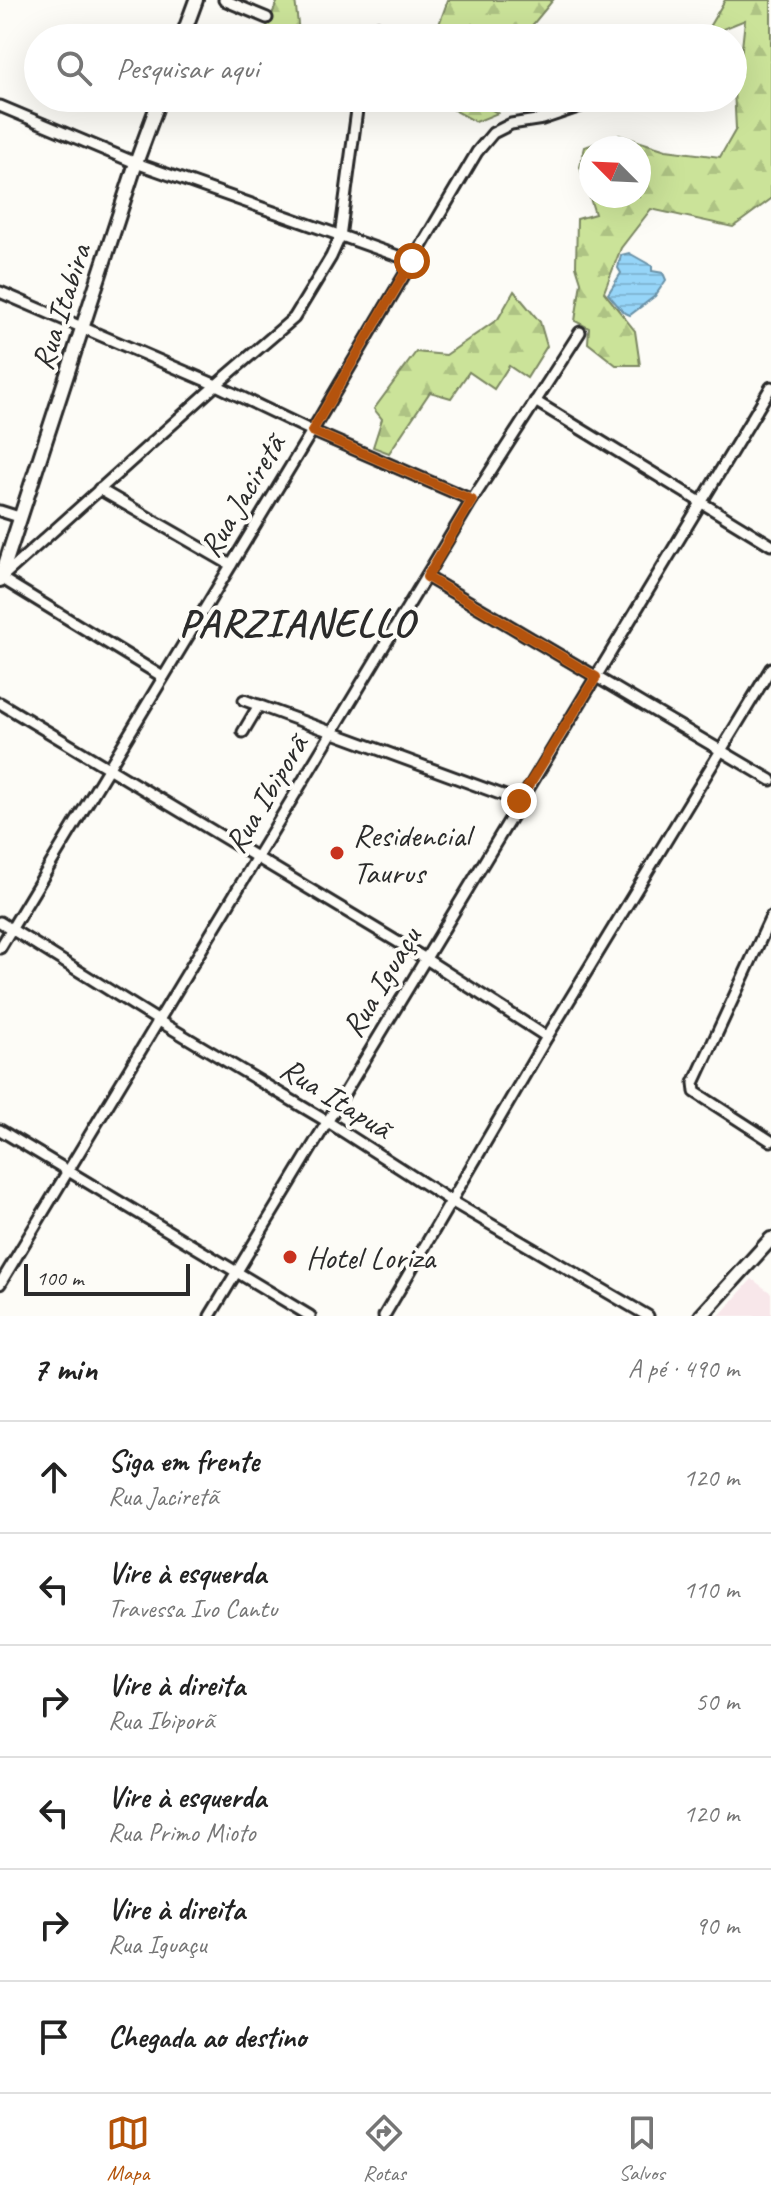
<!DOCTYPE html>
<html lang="pt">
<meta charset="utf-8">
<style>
:root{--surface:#fff;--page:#f2f2f2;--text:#222;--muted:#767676;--line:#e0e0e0;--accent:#b45309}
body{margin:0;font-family:Caveat,sans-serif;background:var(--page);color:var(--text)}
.compass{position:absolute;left:579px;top:136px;width:72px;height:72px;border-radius:50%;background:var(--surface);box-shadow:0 8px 32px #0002;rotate:294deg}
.scale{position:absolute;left:24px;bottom:20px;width:166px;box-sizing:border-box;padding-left:8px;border:4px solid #2b2b2b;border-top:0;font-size:22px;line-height:28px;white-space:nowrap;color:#2b2b2b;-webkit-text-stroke:6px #fdfcf7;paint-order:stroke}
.stop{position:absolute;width:24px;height:24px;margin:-18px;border:6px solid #b45309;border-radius:50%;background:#fff}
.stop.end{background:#b45309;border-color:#fff;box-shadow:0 2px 8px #0008}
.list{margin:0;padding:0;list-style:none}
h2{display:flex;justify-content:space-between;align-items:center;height:104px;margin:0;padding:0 32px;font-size:34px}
h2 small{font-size:26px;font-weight:400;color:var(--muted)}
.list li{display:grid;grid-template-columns:52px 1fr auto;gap:24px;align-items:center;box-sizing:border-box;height:112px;padding:0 32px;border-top:2px solid var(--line)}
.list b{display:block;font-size:30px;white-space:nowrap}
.list p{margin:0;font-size:26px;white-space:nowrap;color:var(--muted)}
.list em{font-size:26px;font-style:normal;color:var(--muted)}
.icon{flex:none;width:44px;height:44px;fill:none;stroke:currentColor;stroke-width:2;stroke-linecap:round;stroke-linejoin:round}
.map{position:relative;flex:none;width:771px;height:1316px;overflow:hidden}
.search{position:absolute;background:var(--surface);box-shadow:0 8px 32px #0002;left:24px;right:24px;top:24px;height:88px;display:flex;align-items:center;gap:20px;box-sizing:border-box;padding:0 28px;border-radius:44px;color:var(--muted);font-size:30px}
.sheet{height:776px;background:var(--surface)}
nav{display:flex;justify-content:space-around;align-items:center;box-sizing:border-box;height:112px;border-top:2px solid var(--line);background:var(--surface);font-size:22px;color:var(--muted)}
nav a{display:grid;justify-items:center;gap:4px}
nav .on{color:var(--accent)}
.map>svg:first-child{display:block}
.built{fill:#f8e7ea}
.forest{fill:url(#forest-firs);stroke:#7b8762;stroke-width:2;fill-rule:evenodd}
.water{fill:url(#water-rules);stroke:#6b91a6;stroke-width:2}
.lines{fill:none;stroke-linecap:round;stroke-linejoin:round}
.street-casing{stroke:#2b2b2b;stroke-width:15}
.secondary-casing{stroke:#2b2b2b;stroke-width:18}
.street{stroke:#fdfcf7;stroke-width:9}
.secondary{stroke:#fdfcf7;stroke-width:12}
.route{stroke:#b45309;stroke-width:10}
.poi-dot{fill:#c8321e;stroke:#fdfcf7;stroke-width:3}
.labels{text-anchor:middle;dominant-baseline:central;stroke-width:8;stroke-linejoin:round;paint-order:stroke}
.street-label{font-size:32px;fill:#2b2b2b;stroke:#fdfcf7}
.poi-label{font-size:32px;fill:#2b2b2b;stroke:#fdfcf7;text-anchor:start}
.district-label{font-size:40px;font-weight:bold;letter-spacing:2px;fill:#2b2b2b;stroke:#fdfcf7}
</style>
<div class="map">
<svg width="771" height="1316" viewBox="0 0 771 1316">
<defs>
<pattern id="forest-firs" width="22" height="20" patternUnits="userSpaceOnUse" patternTransform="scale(2)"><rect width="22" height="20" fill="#cbe399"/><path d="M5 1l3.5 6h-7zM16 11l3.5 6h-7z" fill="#aec384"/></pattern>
<pattern id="water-rules" width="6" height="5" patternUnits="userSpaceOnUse" patternTransform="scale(2)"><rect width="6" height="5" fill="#96d5f8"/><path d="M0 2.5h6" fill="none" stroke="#81b7d5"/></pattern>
</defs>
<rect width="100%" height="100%" fill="#fdfcf7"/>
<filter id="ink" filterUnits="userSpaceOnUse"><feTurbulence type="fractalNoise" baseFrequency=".0125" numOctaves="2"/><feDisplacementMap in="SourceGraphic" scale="16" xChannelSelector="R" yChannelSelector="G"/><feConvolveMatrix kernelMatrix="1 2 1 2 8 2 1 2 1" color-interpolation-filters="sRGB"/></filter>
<g filter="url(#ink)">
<polygon class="built" points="752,1279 771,1293 771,1316 719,1316"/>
<g class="forest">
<polygon points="278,0 295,0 299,32 322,38 262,38"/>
<polygon points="448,0 553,0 530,28 508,38 434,38"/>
<path d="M725 0H771V199L733 227 651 209 621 248 604 292 635 331 640 365H616L588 343 589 328 575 321 581 282 576 266 577 219 595 214 580 167 585 147 619 135 666 150 720 157 736 129 733 70 740 66 745 20 703 37ZM591 148H639V196H591Z"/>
<polygon points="432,98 469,98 498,113 476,122"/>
<polygon points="514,291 540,322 547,346 527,378 509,366 494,389 469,372 451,398 430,392 389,453 373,447 382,419 374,409 416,352 446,355 498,319"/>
</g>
<polygon class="water" points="629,253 652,266 652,271 663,273 666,280 655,296 630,315 623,312 608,294 621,273 618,268 621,255"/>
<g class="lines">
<g class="street-casing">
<g id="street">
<polyline points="224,0 267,18"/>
<polyline points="378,27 388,38"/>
<polyline points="0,106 136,163 412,261"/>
<polyline points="0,292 216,385 312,431 472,500"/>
<polyline points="535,401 771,545"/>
<polyline points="99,489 231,565"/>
<polyline points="0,511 19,517"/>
<polyline points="427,577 771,780"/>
<polyline points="163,677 1,578 216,385 294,318 331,257 340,237 357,110 360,98"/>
<polyline points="244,700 519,801"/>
<polyline points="0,703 426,959 547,1037"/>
<polyline points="243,732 259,705"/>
<polyline points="771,917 694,1083 695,1092 771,1141"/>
<polyline points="0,922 159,1021 328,1122 451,1201 648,1316"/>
<polyline points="0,948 312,431 477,152 493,133 511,124 543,119 605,98"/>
<polyline points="0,1130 310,1316"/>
<polyline points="0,1284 472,500 580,332"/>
<polyline points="210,1316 771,387"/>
<polyline points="384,1316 547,1037 771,668"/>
</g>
</g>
<g class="secondary-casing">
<g id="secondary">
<polyline points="182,38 196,0"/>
<polyline points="0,580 136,163 160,98"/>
<polyline points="701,1316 771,1239"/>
</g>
</g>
<use href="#street" class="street"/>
<use href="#secondary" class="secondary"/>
</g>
</g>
<g class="lines" filter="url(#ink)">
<polyline class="route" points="412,261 312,431 472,500 427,577 596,677 519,801"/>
</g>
<g class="poi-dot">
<circle cx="337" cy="853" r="8"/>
<circle cx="290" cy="1257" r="8"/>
</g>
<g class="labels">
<g class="street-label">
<text transform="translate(61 307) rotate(-72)">Rua Itabira</text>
<text transform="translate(242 496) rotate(-59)">Rua Jaciretã</text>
<text transform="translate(266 794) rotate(-59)">Rua Ibiporã</text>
<text transform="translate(381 982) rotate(-59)">Rua Iguaçu</text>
<text transform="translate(336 1098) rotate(32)">Rua Itapuã</text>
</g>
<g class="poi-label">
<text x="353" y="835">Residencial<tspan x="353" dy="37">Taurus</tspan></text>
<text x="306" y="1257">Hotel Loriza</text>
</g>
<g class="district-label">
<text x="297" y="623">PARZIANELLO</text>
</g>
</g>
</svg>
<svg class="compass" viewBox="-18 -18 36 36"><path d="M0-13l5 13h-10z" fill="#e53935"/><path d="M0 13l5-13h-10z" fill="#767676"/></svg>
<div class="scale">100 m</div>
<div class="stop" style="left:412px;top:261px"></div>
<div class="stop end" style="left:519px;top:801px"></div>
<div class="search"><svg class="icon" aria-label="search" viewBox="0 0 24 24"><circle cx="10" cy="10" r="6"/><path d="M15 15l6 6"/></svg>Pesquisar aqui</div>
</div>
<section class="sheet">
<h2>7 min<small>A pé · 490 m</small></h2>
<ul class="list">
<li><svg class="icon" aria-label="ahead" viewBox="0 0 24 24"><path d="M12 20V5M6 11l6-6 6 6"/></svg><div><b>Siga em frente</b><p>Rua Jaciretã</p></div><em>120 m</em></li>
<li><svg class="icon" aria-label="left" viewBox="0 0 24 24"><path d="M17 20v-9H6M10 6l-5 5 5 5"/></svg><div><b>Vire à esquerda</b><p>Travessa Ivo Cantu</p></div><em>110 m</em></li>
<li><svg class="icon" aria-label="right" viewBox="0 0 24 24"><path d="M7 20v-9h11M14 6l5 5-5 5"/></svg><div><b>Vire à direita</b><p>Rua Ibiporã</p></div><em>50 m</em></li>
<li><svg class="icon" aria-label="left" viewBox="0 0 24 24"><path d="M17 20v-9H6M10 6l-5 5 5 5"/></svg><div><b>Vire à esquerda</b><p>Rua Primo Mioto</p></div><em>120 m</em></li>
<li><svg class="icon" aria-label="right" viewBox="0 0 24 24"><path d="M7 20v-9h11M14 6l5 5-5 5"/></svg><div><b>Vire à direita</b><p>Rua Iguaçu</p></div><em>90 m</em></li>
<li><svg class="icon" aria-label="arrive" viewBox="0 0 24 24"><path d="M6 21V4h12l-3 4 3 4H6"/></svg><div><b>Chegada ao destino</b></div></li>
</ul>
</section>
<nav>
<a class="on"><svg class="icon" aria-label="map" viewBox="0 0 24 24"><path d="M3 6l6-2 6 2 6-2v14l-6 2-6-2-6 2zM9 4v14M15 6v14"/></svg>Mapa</a>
<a><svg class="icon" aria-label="directions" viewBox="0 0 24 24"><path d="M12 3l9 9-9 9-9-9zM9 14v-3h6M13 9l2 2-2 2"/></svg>Rotas</a>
<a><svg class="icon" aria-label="saved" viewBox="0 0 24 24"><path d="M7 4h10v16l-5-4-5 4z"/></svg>Salvos</a>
</nav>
